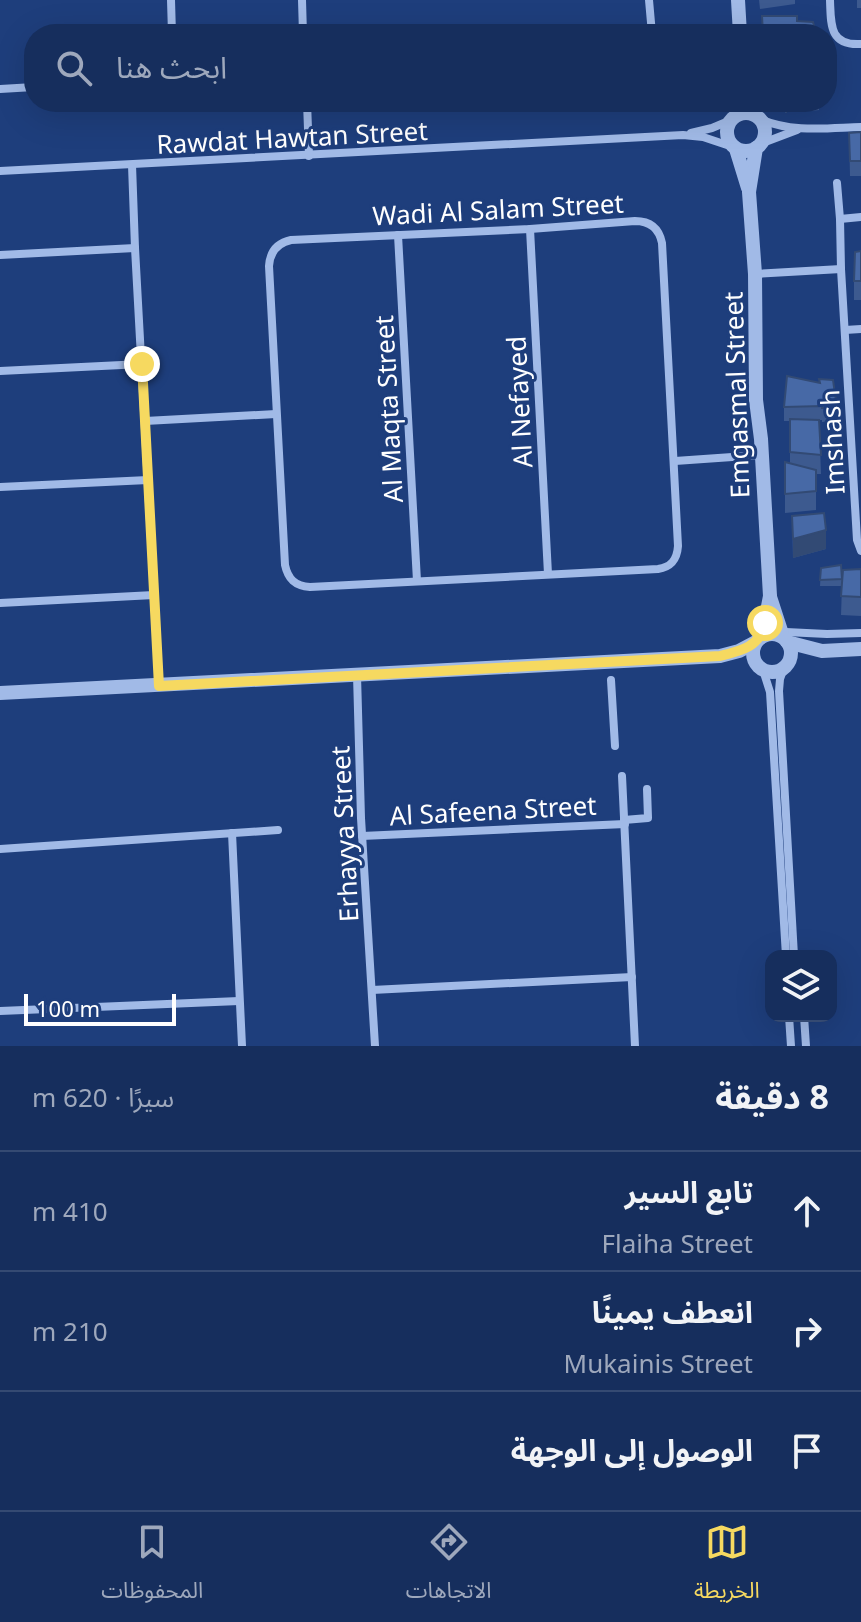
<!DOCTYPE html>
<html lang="ar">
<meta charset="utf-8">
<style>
:root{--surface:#162e5d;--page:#233a66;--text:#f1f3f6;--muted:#9ea8bc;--line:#354a72;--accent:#f6d960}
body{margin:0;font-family:"Noto Sans","Noto Sans Arabic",sans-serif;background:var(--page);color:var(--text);direction:rtl}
.controls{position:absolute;right:24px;bottom:24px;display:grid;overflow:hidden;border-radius:16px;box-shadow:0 8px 32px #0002}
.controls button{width:72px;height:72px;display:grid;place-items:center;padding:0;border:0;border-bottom:2px solid var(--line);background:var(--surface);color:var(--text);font:40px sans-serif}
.scale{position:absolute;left:24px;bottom:20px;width:152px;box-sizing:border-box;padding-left:8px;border:4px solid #fff;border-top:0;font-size:22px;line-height:28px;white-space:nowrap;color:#fff;-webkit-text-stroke:6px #1e3e7c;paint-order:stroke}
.stop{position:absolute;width:24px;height:24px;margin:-18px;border:6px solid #f6d960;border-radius:50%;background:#fff}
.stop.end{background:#f6d960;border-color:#fff;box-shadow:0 2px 8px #0008}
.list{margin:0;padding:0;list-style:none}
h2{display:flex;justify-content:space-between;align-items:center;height:104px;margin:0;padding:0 32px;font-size:34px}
h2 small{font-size:26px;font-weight:400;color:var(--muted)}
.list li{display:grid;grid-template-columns:52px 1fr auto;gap:24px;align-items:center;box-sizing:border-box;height:120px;padding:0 32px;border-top:2px solid var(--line)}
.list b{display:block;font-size:30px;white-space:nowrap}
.list p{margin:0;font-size:26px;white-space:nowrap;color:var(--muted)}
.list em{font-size:26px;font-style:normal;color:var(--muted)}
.icon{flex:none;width:44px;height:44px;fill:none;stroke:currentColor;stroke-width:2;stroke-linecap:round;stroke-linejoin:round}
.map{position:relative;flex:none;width:861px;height:1046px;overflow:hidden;direction:ltr}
.search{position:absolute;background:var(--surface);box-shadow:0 8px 32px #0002;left:24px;right:24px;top:24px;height:88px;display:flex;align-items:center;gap:20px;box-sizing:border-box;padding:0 28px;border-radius:32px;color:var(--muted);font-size:30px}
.sheet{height:464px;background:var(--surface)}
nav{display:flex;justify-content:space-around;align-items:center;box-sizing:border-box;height:112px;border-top:2px solid var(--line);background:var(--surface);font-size:22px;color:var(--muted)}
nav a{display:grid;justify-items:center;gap:4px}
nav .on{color:var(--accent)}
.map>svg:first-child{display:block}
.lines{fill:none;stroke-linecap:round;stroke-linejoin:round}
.minor{stroke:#a1bae7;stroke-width:8}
.tertiary{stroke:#a1bae7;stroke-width:14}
.wall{fill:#3d5a8f}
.shaded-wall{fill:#324a74}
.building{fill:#4769a6;stroke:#324a74;stroke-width:2}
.route{stroke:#f6d960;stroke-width:10}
.labels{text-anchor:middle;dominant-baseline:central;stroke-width:6;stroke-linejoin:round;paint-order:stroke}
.street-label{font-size:26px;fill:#fff;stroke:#1e3e7c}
</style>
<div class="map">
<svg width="861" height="1046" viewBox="0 0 861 1046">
<rect width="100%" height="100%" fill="#1e3e7c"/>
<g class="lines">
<g class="minor">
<polyline points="171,0 172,34"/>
<polyline points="302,0 303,34"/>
<polyline points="649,0 652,34"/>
<path d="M830 0C831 24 829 46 861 44"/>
<polyline points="0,89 34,87"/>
<polyline points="307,102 309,156"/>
<path d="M760 119C792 133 827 128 861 127"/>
<polyline points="691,133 712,128 731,120"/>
<polyline points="760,144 797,130"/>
<polyline points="132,165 135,248 159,686"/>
<polyline points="0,171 683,135 703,137 733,147"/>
<polyline points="837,183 840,219 841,269 857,540 861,551"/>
<polyline points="840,219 861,217"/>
<path d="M635 221C650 221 659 228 662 243L678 546C677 560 671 567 658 569L310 587C295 586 288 579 285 565L269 266C270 252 277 243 291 240L530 229Z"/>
<polyline points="530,229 548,574"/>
<polyline points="398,235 417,581"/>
<polyline points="0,255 135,248"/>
<polyline points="755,274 841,269"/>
<polyline points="845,330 861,329"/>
<polyline points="0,371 142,364"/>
<polyline points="145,421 276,414"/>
<polyline points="675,461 761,455"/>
<polyline points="0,487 148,480"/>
<polyline points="0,603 154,595"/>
<polyline points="774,634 786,632 827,634 861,633"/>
<polyline points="784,668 780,679 779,691 794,956"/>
<polyline points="763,670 770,692 786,956"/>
<polyline points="357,675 361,818 375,1046"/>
<polyline points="611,680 615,746"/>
<polyline points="622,776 635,1046"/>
<polyline points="624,820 648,818 647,789"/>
<polyline points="232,833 242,1046"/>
<polyline points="362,836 625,824"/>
<polyline points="0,849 278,830"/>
<polyline points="372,990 632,977"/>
<polyline points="0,1011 239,1001"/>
<polyline points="789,1016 791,1046"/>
<polyline points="804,1016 806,1046"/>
</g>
<g class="tertiary">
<polyline points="738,0 740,34"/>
<circle cx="746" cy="132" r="19"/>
<polyline points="756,148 749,192 755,274 756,400 761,439 770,596 764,627 760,638"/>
<polyline points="736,149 748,188"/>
<polyline points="770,597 783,637"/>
<circle cx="772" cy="653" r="19"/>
<polyline points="787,642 822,651 861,649"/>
<polyline points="0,693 720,656 739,651 756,642"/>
</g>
</g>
<g class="wall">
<polygon points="759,0 795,0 795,4 760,9"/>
<rect x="857" y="0" width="4" height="8"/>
<polygon points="773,102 798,102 798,103 786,113"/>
<polygon points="811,102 819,102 819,110 811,111"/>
<polygon points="861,132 861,176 850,176 849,133"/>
<polygon points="861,251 861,300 854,300 854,281"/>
<polygon points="787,376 837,407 837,421 822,422 822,420 819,420 821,474 816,474 816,510 785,513 785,462 790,463 790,421 784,421 784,407"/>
<polygon points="792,516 826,549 793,558"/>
<polygon points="821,568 843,573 861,569 861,616 841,615 842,586 820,586"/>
</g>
<g class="shaded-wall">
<polygon points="786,102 798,102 798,103 786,113"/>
<polygon points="826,530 826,549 793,558 793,539"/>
</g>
<g class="building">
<polygon points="762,16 797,16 797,21 813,22 816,34 763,34"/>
<polygon points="861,132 861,161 850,161 849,133"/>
<polygon points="861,251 861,281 854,281 855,252"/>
<polygon points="787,376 820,383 819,379 833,380 837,407 822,408 822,406 784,407"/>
<polygon points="790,419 819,420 821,455 790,452"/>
<polygon points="785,462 816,470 816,491 785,494"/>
<polygon points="824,513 826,530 793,539 792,516"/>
<polygon points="841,565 842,579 820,580 821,568"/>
<polygon points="861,569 861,597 841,596 843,570"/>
</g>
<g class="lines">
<path class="route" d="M142 364 159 686 720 656C741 651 760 647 765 623"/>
</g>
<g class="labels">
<g class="street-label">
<text transform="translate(292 137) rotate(-3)">Rawdat Hawtan Street</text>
<text transform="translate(498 209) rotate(-3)">Wadi Al Salam Street</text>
<text transform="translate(736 395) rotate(-92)">Emgasmal Street</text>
<text transform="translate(519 402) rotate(-93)">Al Nefayed</text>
<text transform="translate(388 409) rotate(-93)">Al Maqta Street</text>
<text transform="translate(832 442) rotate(-93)">Imshash</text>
<text transform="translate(493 810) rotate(-3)">Al Safeena Street</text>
<text transform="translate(344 834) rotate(-93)">Erhayya Street</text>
</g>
</g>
</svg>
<div class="controls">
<button><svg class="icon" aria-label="layers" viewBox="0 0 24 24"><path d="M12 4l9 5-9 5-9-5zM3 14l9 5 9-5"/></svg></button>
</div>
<div class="scale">100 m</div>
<div class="stop" style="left:765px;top:623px"></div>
<div class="stop end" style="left:142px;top:364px"></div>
<div class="search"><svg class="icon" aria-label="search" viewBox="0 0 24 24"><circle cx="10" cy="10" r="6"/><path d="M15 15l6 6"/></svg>ابحث هنا</div>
</div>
<section class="sheet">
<h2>8 دقيقة<small>سيرًا · 620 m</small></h2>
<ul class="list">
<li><svg class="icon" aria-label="ahead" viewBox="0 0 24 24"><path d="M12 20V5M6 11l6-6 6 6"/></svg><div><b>تابع السير</b><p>Flaiha Street</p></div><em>410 m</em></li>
<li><svg class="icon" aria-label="right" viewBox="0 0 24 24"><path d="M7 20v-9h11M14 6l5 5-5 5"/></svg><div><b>انعطف يمينًا</b><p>Mukainis Street</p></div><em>210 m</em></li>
<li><svg class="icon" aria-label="arrive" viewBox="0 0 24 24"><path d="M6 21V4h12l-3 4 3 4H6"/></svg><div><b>الوصول إلى الوجهة</b></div></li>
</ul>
</section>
<nav>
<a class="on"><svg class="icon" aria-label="map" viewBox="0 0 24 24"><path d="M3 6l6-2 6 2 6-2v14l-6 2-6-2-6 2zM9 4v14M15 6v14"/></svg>الخريطة</a>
<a><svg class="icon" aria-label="directions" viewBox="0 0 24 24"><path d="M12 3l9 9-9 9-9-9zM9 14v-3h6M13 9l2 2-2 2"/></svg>الاتجاهات</a>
<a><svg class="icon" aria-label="saved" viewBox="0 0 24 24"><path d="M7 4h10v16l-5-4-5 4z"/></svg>المحفوظات</a>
</nav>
